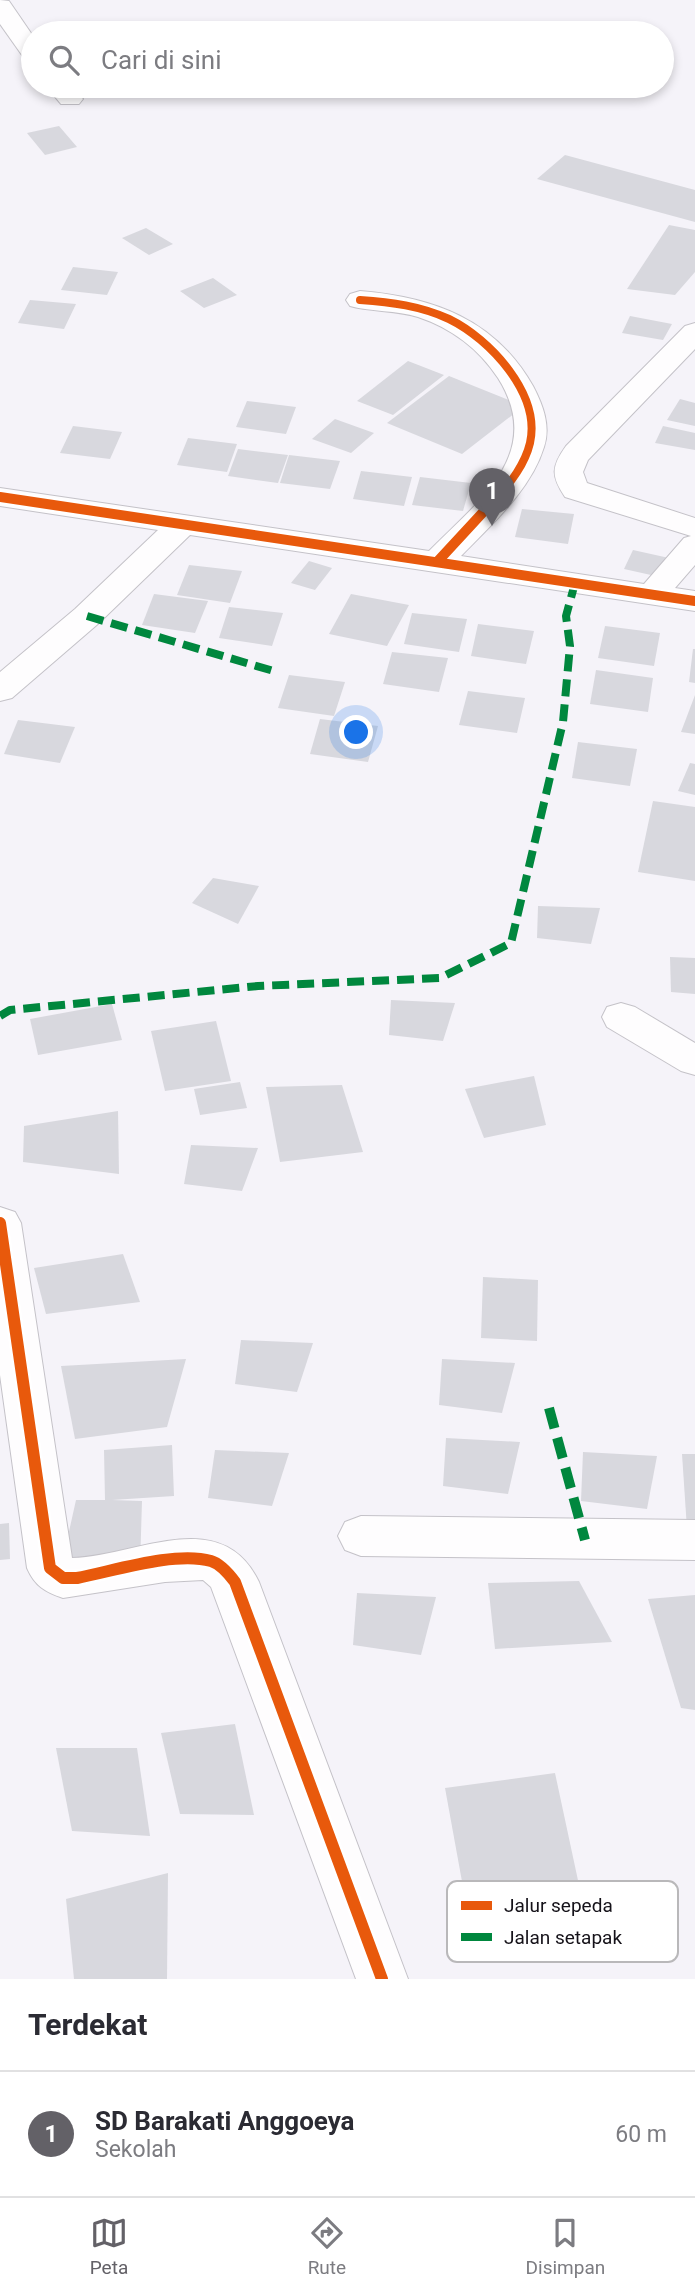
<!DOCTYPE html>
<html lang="id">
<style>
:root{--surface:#fff;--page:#f7f7f7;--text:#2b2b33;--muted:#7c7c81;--line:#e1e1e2;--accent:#636167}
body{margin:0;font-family:Roboto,sans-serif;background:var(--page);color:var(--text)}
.you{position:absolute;left:357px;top:733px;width:24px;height:24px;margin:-18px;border:5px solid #fff;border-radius:50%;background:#1a73e8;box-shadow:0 0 0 10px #1a73e833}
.badge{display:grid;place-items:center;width:46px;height:46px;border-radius:50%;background:var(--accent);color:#fff;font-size:23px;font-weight:700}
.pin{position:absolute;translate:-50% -58px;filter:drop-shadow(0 2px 4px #0008)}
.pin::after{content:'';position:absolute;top:37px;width:24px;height:21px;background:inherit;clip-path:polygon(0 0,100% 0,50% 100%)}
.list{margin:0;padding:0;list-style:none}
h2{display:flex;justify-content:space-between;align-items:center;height:91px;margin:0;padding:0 28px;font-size:30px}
h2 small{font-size:23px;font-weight:400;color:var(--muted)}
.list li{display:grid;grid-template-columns:46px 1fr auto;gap:21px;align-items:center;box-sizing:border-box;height:126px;padding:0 28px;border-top:2px solid var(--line)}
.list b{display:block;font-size:26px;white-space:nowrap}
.list p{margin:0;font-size:23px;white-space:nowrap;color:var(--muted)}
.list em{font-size:23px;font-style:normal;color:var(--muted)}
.icon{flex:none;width:38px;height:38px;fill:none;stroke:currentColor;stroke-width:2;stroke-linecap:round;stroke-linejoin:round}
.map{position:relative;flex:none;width:695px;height:1979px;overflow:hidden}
.search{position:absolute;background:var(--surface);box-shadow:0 4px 10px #0003;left:21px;right:21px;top:21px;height:77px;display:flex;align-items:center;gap:18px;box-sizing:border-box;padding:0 24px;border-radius:38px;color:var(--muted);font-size:26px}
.sheet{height:217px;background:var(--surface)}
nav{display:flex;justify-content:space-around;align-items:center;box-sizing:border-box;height:98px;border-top:2px solid var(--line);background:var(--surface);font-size:19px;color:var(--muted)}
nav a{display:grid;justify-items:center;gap:4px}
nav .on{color:var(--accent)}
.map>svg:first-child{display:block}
.building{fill:#d8d8de}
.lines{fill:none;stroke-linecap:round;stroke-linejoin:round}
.minor-casing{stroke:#c4c2c8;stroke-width:2}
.minor{fill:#fefdfe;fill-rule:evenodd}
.quiet-far1{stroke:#00873e;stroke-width:8;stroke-dasharray:17 8;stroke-linecap:butt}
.quiet{stroke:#00873e;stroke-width:10;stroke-dasharray:21 10;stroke-linecap:butt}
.cycleway-far2-casing{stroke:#fff;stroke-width:11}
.cycleway-far1-casing{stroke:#fff;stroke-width:14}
.cycleway-casing{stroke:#fff;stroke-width:17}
.cycleway-far2{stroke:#e8590c;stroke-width:8}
.cycleway-far1{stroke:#e8590c;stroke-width:10}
.cycleway{stroke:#e8590c;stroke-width:12}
.key{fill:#fff;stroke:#b9b8ba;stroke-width:2}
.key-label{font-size:19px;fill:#151219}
</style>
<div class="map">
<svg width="695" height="1979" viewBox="0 0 695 1979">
<rect width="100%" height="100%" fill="#f5f3f9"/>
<g class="building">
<polygon points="59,126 77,147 45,155 27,133"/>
<polygon points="565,155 695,190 695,222 537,179"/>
<polygon points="669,225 695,230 695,272 675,295 627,289"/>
<polygon points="146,228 173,244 149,255 122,238"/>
<polygon points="73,267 118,272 107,295 61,290"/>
<polygon points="213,278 237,295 204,308 180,291"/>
<polygon points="30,300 76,304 64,329 18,323"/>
<polygon points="630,316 672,324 663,340 622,333"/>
<polygon points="408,361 444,375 393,415 357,401"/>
<polygon points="449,376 524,406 462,454 387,423"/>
<polygon points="680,399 695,403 695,426 667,420"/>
<polygon points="247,401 296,407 286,434 236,427"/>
<polygon points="335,419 374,433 351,453 312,439"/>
<polygon points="73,426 122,432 110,459 60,453"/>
<polygon points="663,426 695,433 695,450 655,443"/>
<polygon points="188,438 237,444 227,472 177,465"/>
<polygon points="238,449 288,455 278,483 228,476"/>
<polygon points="289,455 340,461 330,489 280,483"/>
<polygon points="361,471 412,477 404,506 353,499"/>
<polygon points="420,477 471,483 463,511 412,505"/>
<polygon points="522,509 574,514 568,544 515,537"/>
<polygon points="633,550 669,558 660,577 624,569"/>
<polygon points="309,561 332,568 315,590 291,583"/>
<polygon points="189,565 242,571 230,603 177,595"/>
<polygon points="154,594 208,601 195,633 142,625"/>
<polygon points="351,594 409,605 387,646 329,634"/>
<polygon points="229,607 283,613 272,646 219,638"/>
<polygon points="412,613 467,619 459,652 404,644"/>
<polygon points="478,624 534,631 526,664 471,656"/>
<polygon points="605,626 660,633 654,666 598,658"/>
<polygon points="693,649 695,649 695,683 689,682"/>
<polygon points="392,652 448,658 439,692 383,684"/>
<polygon points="596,670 653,678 648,712 590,704"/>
<polygon points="289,675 345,682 334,716 278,708"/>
<polygon points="468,691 525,698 517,733 459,725"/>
<polygon points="695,695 695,734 681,732"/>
<polygon points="320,719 378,726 368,762 310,754"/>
<polygon points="18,720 75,727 60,763 4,754"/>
<polygon points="578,742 637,749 630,786 572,778"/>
<polygon points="690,763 695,764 695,795 678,791"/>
<polygon points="653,801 695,807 695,881 638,872"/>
<polygon points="213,878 259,886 238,924 192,903"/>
<polygon points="538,906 600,908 591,944 537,938"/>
<polygon points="670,957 695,958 695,994 671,992"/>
<polygon points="391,1000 455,1003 443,1041 389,1035"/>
<polygon points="112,1004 122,1040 38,1055 30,1019"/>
<polygon points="216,1021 231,1081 165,1091 151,1031"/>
<polygon points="534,1076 546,1125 484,1138 465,1089"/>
<polygon points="240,1082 247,1108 200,1115 194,1089"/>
<polygon points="342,1085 363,1152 280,1162 266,1087"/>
<polygon points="118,1111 119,1174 23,1162 24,1126"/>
<polygon points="191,1145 258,1148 242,1191 184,1184"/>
<polygon points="123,1254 140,1302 46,1314 34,1268"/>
<polygon points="483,1277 538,1280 537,1341 481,1338"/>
<polygon points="241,1340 313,1343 297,1392 235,1384"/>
<polygon points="186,1359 167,1427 75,1439 61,1366"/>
<polygon points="442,1359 515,1363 502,1413 439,1405"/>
<polygon points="446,1438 520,1442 508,1494 443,1486"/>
<polygon points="172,1445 174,1496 112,1500 142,1501 140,1567 62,1563 76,1500 105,1500 104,1450"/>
<polygon points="215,1450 289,1453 272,1506 208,1498"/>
<polygon points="583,1452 657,1456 647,1509 581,1501"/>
<polygon points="682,1454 695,1454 695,1529 687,1529"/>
<polygon points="9,1523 10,1559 0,1560 0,1524"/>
<polygon points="579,1581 612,1642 495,1649 488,1583"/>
<polygon points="357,1593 436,1597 421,1655 353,1645"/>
<polygon points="695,1595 695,1710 681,1708 648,1599"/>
<polygon points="235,1724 254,1815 180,1814 161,1733"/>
<polygon points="56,1748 137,1748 150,1836 72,1831"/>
<polygon points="555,1773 588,1927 473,1942 445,1788"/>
<polygon points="168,1873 167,1979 74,1979 66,1899"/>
</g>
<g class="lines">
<g class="minor-casing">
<g id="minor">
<polygon points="0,0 9,1 33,36 33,60 24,58 0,24"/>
<polygon points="46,86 72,86 83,99 79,104 61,104"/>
<path d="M360 291C433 297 495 319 533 386 543 405 551 426 544 447 531 490 491 525 461 556L644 584 684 538 691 536 565 497C551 476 551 467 566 446L685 326 695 323V349L588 460 583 472 587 483 695 518V565L675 588 695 591V611L190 535 99 623 12 698 0 701V672L75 609 158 530 0 506V488L429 551C478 501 546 454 498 378 479 349 451 328 418 317 396 310 372 312 350 306L346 300 350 294Z"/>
<polygon points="621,1003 635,1007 695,1043 695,1075 681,1071 607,1027 602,1017 607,1007"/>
<path d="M0 1207 15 1212 21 1223 72 1558C135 1557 221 1503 259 1582L408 1979H356L211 1587 203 1580 165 1582 63 1598C45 1592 35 1586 27 1568L0 1375Z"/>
<polygon points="361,1516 695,1520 695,1560 361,1556 345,1550 338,1536 345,1522"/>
</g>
</g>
<use href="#minor" class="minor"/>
<g class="quiet-far1">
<polyline points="87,616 277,672"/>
<polyline points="0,1016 10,1010 258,986 440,978 511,943 563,722 570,646 566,616 575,583"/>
</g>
<polyline class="quiet" points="549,1408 585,1540"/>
<g class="cycleway-far2-casing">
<g id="cycleway-far2">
<path d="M360 300C391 302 421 306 449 319 490 339 541 394 530 443 525 464 511 482 497 498"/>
<polyline points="0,497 7,498"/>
</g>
</g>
<g class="cycleway-far1-casing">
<g id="cycleway-far1">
<polyline points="0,497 695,601"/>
<polyline points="438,561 498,496"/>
</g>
</g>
<g class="cycleway-casing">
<path id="cycleway" d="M0 1223 50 1568 63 1578H77C114 1571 175 1551 211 1561 221 1564 229 1574 235 1582L382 1979"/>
</g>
<use href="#cycleway-far2" class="cycleway-far2"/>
<use href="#cycleway-far1" class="cycleway-far1"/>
<use href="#cycleway" class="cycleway"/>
</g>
<rect x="447" y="1881" width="231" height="81" rx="10" class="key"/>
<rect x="461" y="1901" width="31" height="9" fill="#e8590c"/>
<rect x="461" y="1933" width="31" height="8" fill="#00873e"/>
<g class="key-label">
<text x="504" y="1912">Jalur sepeda</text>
<text x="504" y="1944">Jalan setapak</text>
</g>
</svg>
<div class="you"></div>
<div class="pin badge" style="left:492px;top:526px">1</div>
<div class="search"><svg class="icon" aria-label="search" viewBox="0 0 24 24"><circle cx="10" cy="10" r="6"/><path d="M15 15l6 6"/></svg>Cari di sini</div>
</div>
<section class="sheet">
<h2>Terdekat<small></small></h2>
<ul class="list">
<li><span class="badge">1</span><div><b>SD Barakati Anggoeya</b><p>Sekolah</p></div><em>60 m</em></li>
</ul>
</section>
<nav>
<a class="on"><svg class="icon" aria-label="map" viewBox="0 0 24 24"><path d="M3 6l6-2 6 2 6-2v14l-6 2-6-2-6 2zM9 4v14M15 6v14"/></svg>Peta</a>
<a><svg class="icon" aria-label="directions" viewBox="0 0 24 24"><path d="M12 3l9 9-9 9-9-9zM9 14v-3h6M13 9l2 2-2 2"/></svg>Rute</a>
<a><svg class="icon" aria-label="saved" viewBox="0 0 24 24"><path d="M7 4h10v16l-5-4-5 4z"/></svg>Disimpan</a>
</nav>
